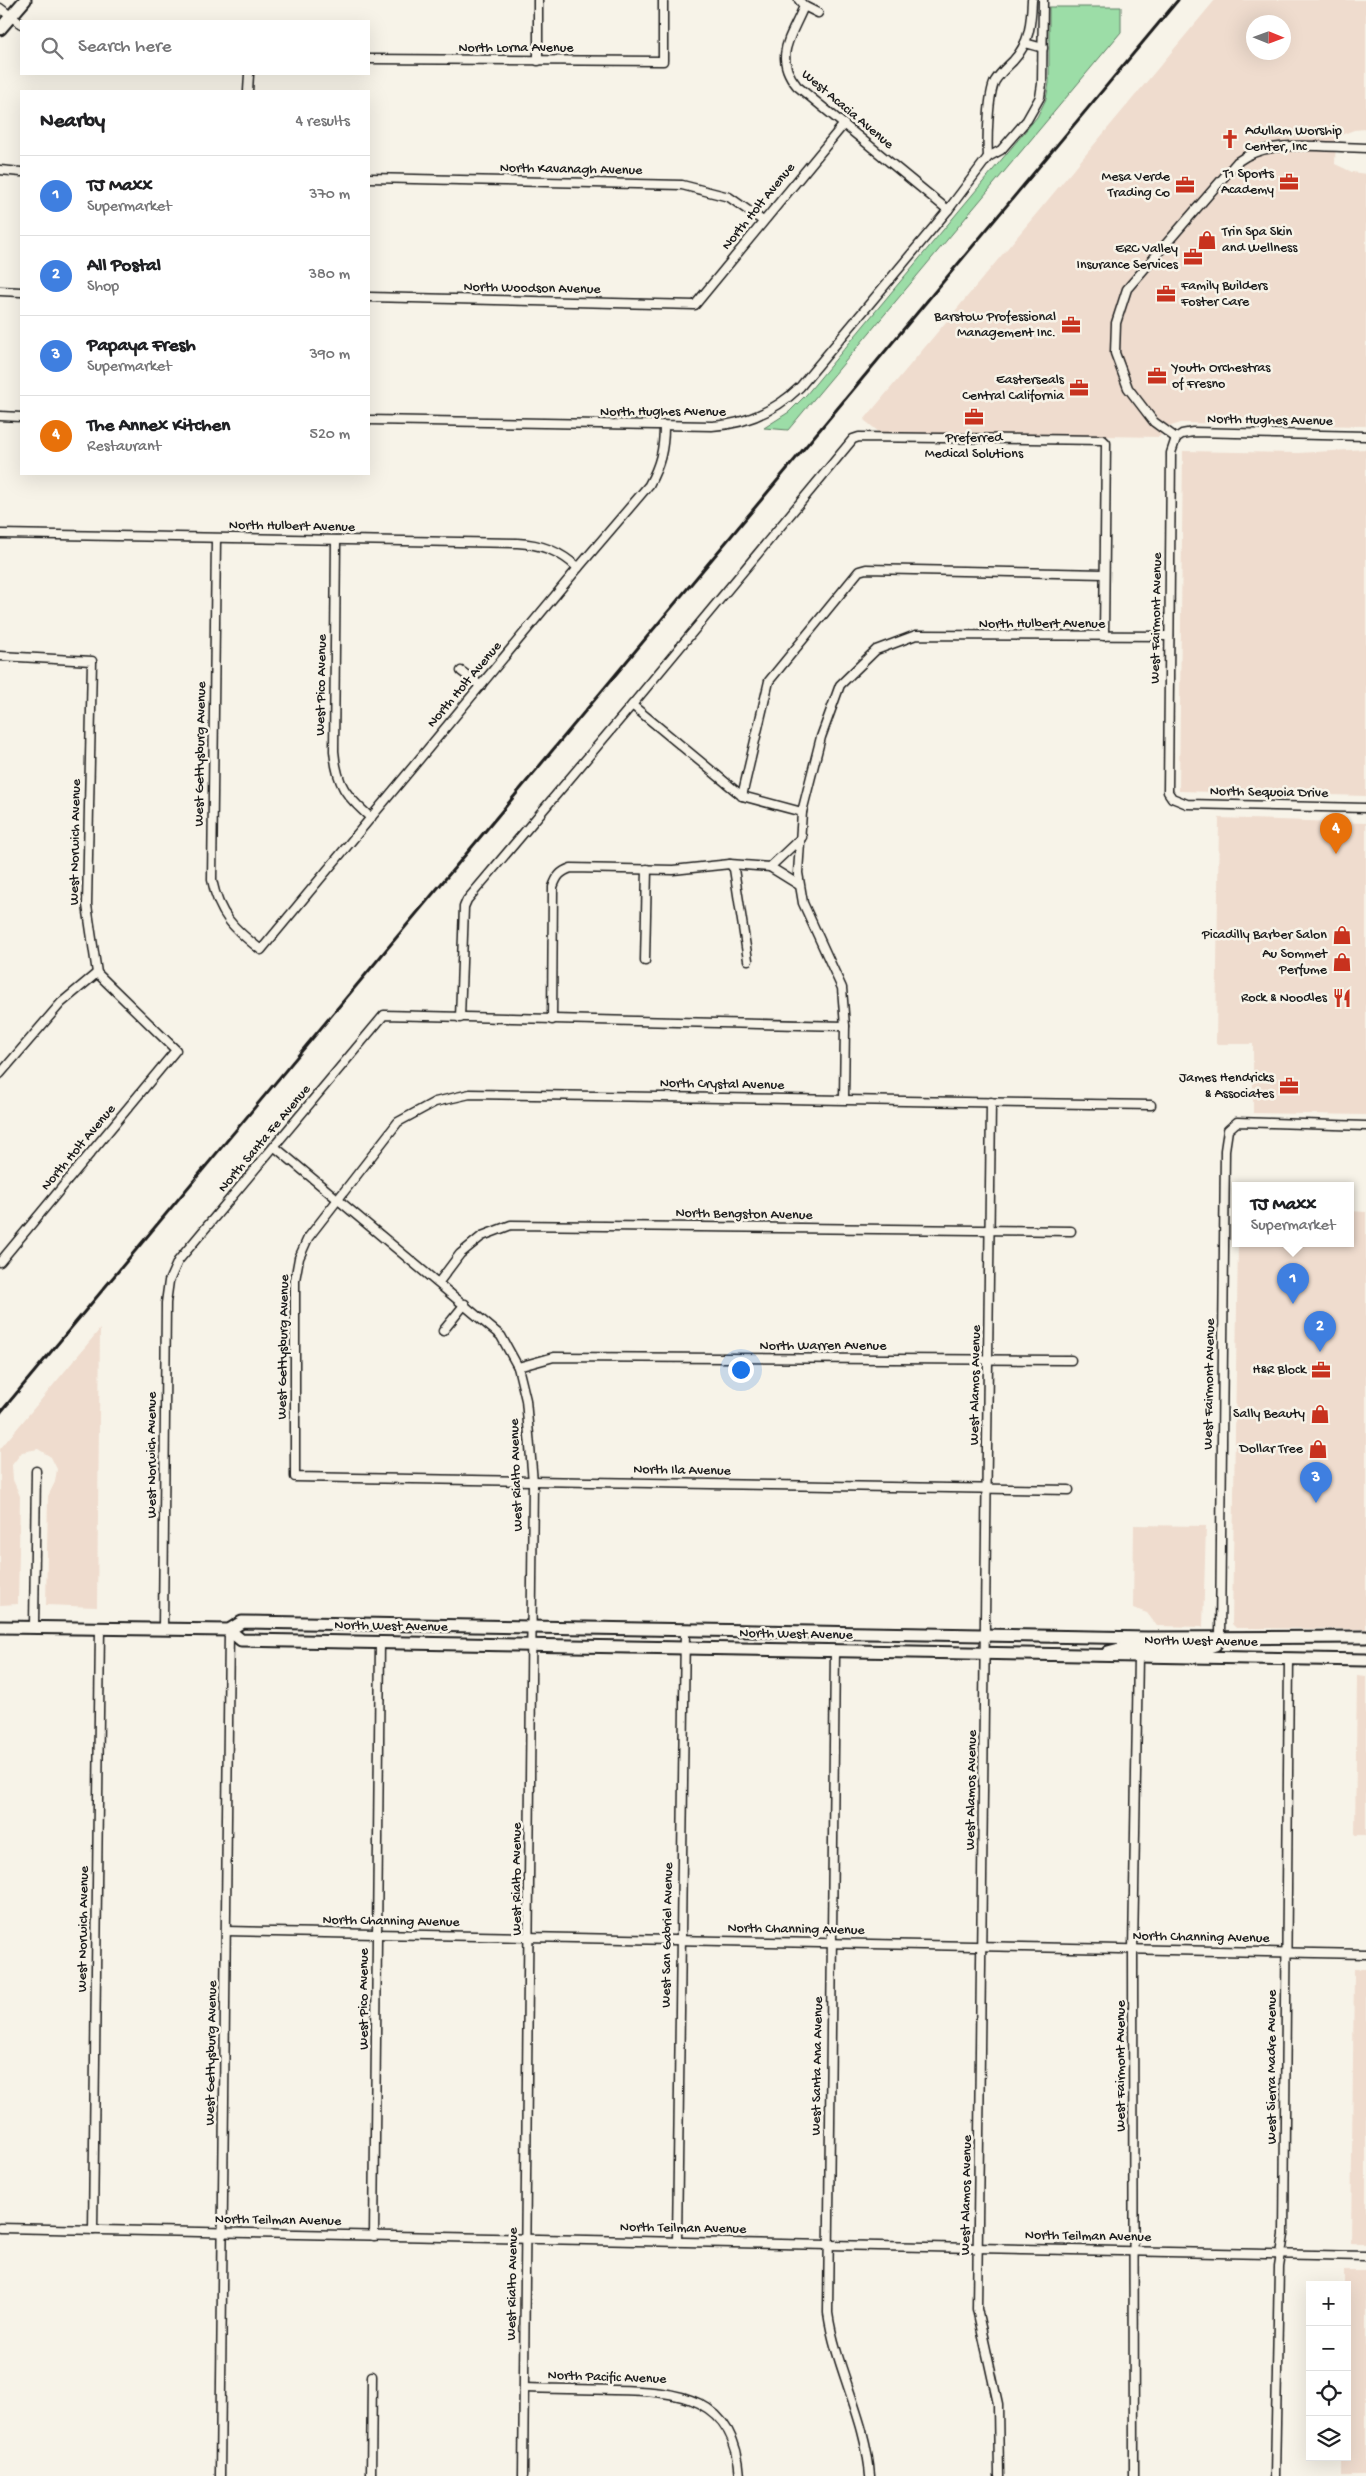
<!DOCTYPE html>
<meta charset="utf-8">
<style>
:root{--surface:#fff;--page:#f6f6f6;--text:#202124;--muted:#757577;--line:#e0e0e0;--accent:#d93025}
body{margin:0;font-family:"Gochi Hand",sans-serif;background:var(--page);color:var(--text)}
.controls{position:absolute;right:15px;bottom:15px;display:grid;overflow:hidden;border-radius:0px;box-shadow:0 5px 20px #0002}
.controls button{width:45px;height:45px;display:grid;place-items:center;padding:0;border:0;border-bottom:1px solid var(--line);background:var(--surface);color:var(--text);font:25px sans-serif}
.compass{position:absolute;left:1246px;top:15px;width:45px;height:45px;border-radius:50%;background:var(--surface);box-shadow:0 5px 20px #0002;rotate:91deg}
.you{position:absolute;left:740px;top:1369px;width:18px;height:18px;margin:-12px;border:4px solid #fff;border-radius:50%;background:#1a73e8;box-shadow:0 0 0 8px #1a73e833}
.badge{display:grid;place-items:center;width:32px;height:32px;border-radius:50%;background:var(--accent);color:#fff;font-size:16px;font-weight:700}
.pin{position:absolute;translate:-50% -41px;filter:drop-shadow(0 1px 2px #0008)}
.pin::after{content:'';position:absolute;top:26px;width:18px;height:15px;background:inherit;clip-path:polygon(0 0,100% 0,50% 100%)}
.popup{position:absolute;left:1232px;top:1182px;width:122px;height:65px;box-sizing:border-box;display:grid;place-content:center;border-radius:0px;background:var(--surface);filter:drop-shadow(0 1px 4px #0005);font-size:16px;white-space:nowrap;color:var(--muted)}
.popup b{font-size:19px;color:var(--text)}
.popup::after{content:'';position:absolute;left:50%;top:100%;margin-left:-10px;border:10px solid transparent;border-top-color:var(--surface)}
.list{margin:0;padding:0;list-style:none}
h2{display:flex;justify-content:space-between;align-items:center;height:65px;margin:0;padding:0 20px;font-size:21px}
h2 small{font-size:16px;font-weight:400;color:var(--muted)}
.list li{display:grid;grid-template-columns:32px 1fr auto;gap:15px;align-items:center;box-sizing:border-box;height:80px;padding:0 20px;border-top:1px solid var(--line)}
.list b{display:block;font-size:19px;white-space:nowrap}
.list p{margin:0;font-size:16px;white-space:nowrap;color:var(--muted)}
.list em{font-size:16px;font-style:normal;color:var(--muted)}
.icon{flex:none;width:28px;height:28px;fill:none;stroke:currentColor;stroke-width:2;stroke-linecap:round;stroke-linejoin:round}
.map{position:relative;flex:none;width:1366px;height:2476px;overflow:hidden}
.search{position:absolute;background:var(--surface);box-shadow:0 5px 20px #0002;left:20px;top:20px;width:350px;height:55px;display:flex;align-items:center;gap:12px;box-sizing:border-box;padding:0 18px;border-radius:0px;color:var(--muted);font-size:19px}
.panel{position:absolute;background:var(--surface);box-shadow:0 5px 20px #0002;left:20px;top:90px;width:350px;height:385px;border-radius:0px}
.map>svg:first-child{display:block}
.built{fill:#efdcce;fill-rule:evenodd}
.green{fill:#9cdda7;stroke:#5c7c62}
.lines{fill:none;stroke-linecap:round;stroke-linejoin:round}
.street-casing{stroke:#1c1c1c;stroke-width:11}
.secondary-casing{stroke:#1c1c1c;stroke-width:15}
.street{stroke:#f7f3e8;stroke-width:8}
.secondary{stroke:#f7f3e8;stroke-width:11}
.rail{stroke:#1c1c1c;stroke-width:3}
.labels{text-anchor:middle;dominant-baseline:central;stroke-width:5;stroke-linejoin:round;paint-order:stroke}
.street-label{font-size:14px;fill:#1c1c1c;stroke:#f7f3e8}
.poi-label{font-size:14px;fill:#1c1c1c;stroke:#f7f3e8;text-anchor:end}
</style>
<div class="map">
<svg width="1366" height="2476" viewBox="0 0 1366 2476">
<rect width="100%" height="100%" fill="#f7f3e8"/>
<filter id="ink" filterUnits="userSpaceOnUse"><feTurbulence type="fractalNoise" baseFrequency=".02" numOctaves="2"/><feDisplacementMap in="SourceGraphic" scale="10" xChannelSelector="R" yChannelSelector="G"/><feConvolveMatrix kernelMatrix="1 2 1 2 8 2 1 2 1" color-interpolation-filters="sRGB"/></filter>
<g filter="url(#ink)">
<g class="built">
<path d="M1215 0H1366V129L1354 130 1336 137 1335 164 1352 172 1366 174V426L1181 423 1168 427 1159 437 879 432 864 420ZM1254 22H1284V52H1254Z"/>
<polygon points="1366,449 1366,796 1179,791 1183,451 1298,453"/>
<polygon points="1219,818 1366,823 1366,1115 1253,1113 1253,1044 1216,1044"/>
<polygon points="1351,1211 1366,1212 1366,1629 1236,1628 1232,1624 1238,1243 1350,1243"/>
<polygon points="100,1329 97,1607 46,1605 48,1496 55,1482 57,1469 51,1457 38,1449 22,1452 12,1465 13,1480 20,1496 18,1604 0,1605 0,1449"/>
<polygon points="1134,1525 1206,1526 1203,1627 1157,1626 1147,1613 1133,1608"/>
<polygon points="1357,1676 1366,1677 1366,1835 1355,1835"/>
<polygon points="1354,1969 1366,1969 1366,2244 1351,2243"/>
<polygon points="1344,2271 1366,2271 1366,2476 1342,2476 1342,2457 1347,2457 1347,2285 1344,2285"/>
</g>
<polygon class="green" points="1049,7 1121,7 1121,32 788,430 764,428 789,412 806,395 1037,117 1046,99 1049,83"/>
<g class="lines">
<g class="street-casing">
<g id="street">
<polyline points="538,0 538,61"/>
<polyline points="799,0 804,6 818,13"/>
<path d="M804 6C792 36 772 56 797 86L948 210"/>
<polyline points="0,8 21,24"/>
<polyline points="1025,43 1043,48"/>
<polyline points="369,59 663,61 663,0"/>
<polyline points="248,91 249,74"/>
<path d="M988 157C987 140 988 94 995 81 1000 73 1007 67 1013 61 1030 43 1031 23 1032 0"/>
<polyline points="0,170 21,172"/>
<polyline points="369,178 682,185 729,197 763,221"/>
<polyline points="0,291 21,292"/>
<polyline points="369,297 695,305 844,124"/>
<polyline points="0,416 21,417"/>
<path d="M369 420 712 426C747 424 775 411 800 387L948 210 988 157 1001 150 1027 120 1040 97 1042 84 1043 0"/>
<polyline points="1176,438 1171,453 1168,792 1172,798 1187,804 1366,808"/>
<path d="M1176 438 1154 422 1128 388 1115 353 1116 323 1127 289 1237 162C1270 137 1326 148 1366 148"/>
<polyline points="1176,438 1182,434 1193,432 1366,436"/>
<path d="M0 534 517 543C541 544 560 551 578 568"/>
<path d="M216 539 212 880C219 915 234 929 261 950L578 568 649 485C660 465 664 449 664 426"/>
<path d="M336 540 334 751C337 785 345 795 371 818"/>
<polyline points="0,656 92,661 87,905 97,973 176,1050 0,1262"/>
<polyline points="461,671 481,686"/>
<polyline points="632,705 742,796 802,812"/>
<polyline points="742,796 769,681 859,571 866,569 1104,574"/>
<polyline points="730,864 770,867"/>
<polyline points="799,885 770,867 802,837"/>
<polyline points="645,961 647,869"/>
<polyline points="460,1018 464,907 467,900 632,705 853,439 859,437 1103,440 1106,443 1104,636"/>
<path d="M552 1020 553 887C557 876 560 872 571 868L673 870 730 864 734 869 748 960"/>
<polyline points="0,1074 61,1003 97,973"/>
<polyline points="844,1099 845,1026 842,988 803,903 798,873 802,812 821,737 840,685 876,650 916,635 1169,636"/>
<polyline points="991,1102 977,2309 998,2404 999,2476"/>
<polyline points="275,1147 501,1336 518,1367 526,1400 533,1482 523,2476"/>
<polyline points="439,1282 460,1254 482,1236 511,1225 1071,1231"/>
<polyline points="443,1331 465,1304"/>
<polyline points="518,1367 554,1357 1071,1360"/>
<polyline points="1069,1490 295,1477 295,1280 299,1258 308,1238 398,1122 435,1102 470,1094 1151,1105"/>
<polyline points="34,1627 36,1471"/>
<polyline points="163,1629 166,1303 169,1281 178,1261 384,1015 845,1026"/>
<polyline points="1220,1638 1225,1150 1228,1130 1237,1122 1366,1126"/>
<path d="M835 1651 828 2313C836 2369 866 2419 870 2476"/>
<polyline points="226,1931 1366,1954"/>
<polyline points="0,2228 1366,2256"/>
<polyline points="93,2230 100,1628"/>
<polyline points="374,2236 380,1642"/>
<polyline points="677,2241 685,1629"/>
<path d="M524 2388C554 2389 583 2389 613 2390 678 2391 735 2396 740 2476"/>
<polyline points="220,2476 229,1630"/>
<polyline points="371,2476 372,2376"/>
<polyline points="1134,2476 1133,1950 1138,1656"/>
<polyline points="1275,2476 1279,2267 1284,2235 1289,1658"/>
</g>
</g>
<g class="secondary-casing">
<g id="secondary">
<polyline points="0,29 25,0"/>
<polyline points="0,1627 229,1630 242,1622 1147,1638 1366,1637"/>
<polyline points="229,1630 241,1640 1366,1660"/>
<polyline points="1108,1652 1123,1648 1206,1648 1215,1645 1220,1638"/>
</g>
</g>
<use href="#street" class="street"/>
<use href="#secondary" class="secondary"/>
<polyline class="rail" points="0,1413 1178,0"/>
</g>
</g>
<defs>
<g id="church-bare" transform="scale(1.5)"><path d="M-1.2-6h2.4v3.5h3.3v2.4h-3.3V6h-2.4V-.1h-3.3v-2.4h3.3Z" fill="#c8321e" stroke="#f7f3e8" stroke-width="2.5" paint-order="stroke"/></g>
<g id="office-bare" transform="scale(1.5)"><path d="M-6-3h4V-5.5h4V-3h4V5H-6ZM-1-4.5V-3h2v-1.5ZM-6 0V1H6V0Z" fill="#c8321e" stroke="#f7f3e8" stroke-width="2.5" paint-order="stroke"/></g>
<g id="shop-bare" transform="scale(1.5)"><path d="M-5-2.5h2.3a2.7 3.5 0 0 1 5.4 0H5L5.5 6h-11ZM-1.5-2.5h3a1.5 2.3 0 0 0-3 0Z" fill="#c8321e" stroke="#f7f3e8" stroke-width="2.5" paint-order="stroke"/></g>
<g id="restaurant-bare" transform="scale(1.5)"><path d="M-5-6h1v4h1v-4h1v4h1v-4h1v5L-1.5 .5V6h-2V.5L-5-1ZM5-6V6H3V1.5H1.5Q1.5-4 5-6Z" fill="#c8321e" stroke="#f7f3e8" stroke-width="2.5" paint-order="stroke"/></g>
</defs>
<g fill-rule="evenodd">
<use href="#church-bare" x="1230" y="139"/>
<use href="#office-bare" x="1289" y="182"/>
<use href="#office-bare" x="1185" y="185"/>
<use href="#shop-bare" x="1207" y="240"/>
<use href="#office-bare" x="1193" y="257"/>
<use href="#office-bare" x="1166" y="294"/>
<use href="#office-bare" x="1071" y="325"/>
<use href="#office-bare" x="1157" y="376"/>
<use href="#office-bare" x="1079" y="388"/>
<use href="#office-bare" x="974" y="417"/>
<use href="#shop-bare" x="1342" y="935"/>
<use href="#shop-bare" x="1342" y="962"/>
<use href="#restaurant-bare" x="1342" y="998"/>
<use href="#office-bare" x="1289" y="1086"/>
<use href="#office-bare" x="1321" y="1370"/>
<use href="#shop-bare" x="1320" y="1414"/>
<use href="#shop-bare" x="1318" y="1449"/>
</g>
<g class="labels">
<g class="street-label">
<text x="516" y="48">North Lorna Avenue</text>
<text transform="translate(847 110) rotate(40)">West Acacia Avenue</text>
<text transform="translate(571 170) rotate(1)">North Kavanagh Avenue</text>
<text transform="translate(759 207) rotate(-51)">North Holt Avenue</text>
<text transform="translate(532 289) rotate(1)">North Woodson Avenue</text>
<text x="663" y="412">North Hughes Avenue</text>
<text transform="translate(1270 421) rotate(1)">North Hughes Avenue</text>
<text transform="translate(292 527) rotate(1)">North Hulbert Avenue</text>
<text transform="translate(1157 618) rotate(-89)">West Fairmont Avenue</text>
<text x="1042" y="624">North Hulbert Avenue</text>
<text transform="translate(322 685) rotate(-89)">West Pico Avenue</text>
<text transform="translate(465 685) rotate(-50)">North Holt Avenue</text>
<text transform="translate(201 754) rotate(-89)">West Gettysburg Avenue</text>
<text transform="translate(1269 793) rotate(1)">North Sequoia Drive</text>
<text transform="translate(76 842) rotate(-89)">West Norwich Avenue</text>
<text transform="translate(722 1085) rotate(1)">North Crystal Avenue</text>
<text transform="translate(265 1139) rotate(-50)">North Santa Fe Avenue</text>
<text transform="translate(79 1148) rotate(-50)">North Holt Avenue</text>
<text transform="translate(744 1215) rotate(1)">North Bengston Avenue</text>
<text x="823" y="1346">North Warren Avenue</text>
<text transform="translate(284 1347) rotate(-89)">West Gettysburg Avenue</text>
<text transform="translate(1210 1384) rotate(-89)">West Fairmont Avenue</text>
<text transform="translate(976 1385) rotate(-89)">West Alamos Avenue</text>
<text transform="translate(152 1455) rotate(-90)">West Norwich Avenue</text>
<text transform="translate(682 1471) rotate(1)">North Ila Avenue</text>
<text transform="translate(517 1475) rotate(-92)">West Rialto Avenue</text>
<text transform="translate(391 1627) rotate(1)">North West Avenue</text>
<text transform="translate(796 1635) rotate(1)">North West Avenue</text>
<text transform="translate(1201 1642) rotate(1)">North West Avenue</text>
<text transform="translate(972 1790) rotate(-89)">West Alamos Avenue</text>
<text transform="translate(517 1879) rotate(-90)">West Rialto Avenue</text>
<text transform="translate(391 1922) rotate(1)">North Channing Avenue</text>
<text transform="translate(84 1929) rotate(-89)">West Norwich Avenue</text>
<text transform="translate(796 1930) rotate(1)">North Channing Avenue</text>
<text transform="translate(668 1935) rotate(-89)">West San Gabriel Avenue</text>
<text transform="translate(1201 1938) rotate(1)">North Channing Avenue</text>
<text transform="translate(364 1999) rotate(-90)">West Pico Avenue</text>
<text transform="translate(212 2053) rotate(-89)">West Gettysburg Avenue</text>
<text transform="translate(818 2066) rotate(-89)">West Santa Ana Avenue</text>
<text transform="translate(1121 2066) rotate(-90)">West Fairmont Avenue</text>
<text transform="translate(1272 2067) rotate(-90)">West Sierra Madre Avenue</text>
<text transform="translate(967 2195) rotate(-89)">West Alamos Avenue</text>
<text transform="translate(278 2221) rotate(1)">North Teilman Avenue</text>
<text transform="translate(683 2229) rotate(1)">North Teilman Avenue</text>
<text transform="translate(1088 2237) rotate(1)">North Teilman Avenue</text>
<text transform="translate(513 2284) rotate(-89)">West Rialto Avenue</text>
<text transform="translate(607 2378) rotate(2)">North Pacific Avenue</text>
</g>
<g class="poi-label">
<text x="1245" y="131" text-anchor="start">Adullam Worship<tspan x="1245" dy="16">Center, Inc</tspan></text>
<text x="1274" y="174">T1 Sports<tspan x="1274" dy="16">Academy</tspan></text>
<text x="1170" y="177">Mesa Verde<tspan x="1170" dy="16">Trading Co</tspan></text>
<text x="1222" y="232" text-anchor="start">Trin Spa Skin<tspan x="1222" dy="16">and Wellness</tspan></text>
<text x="1178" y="249">ERC Valley<tspan x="1178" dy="16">Insurance Services</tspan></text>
<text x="1181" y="286" text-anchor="start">Family Builders<tspan x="1181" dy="16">Foster Care</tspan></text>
<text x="1056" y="317">Barstow Professional<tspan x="1056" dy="16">Management Inc.</tspan></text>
<text x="1172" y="368" text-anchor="start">Youth Orchestras<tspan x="1172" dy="16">of Fresno</tspan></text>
<text x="1064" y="380">Easterseals<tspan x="1064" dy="16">Central California</tspan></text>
<text x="974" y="438" text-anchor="middle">Preferred<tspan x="974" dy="16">Medical Solutions</tspan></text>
<text x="1327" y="935">Picadilly Barber Salon</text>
<text x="1327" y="954">Au Sommet<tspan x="1327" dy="16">Perfume</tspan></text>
<text x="1327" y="998">Rock &amp; Noodles</text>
<text x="1274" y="1078">James Hendricks<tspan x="1274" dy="16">&amp; Associates</tspan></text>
<text x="1306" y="1370">H&amp;R Block</text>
<text x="1305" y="1414">Sally Beauty</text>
<text x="1303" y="1449">Dollar Tree</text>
</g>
</g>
</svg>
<div class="controls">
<button>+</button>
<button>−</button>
<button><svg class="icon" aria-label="locate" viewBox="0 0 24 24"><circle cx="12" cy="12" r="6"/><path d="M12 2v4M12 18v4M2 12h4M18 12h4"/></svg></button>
<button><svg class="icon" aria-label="layers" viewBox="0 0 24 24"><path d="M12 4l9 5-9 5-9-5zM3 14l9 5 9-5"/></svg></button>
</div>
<svg class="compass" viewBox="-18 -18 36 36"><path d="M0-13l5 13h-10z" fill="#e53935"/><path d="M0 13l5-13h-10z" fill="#757577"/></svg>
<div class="you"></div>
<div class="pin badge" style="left:1293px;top:1304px;background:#3f7fe0">1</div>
<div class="popup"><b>TJ Maxx</b>Supermarket</div>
<div class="pin badge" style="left:1320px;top:1352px;background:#3f7fe0">2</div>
<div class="pin badge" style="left:1316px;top:1503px;background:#3f7fe0">3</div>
<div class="pin badge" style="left:1336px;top:854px;background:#e8710a">4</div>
<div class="search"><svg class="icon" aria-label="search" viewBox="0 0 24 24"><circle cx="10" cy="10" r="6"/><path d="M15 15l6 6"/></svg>Search here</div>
<section class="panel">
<h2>Nearby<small>4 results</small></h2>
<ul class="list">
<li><span class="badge" style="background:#3f7fe0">1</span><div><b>TJ Maxx</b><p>Supermarket</p></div><em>370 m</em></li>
<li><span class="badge" style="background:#3f7fe0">2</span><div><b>All Postal</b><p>Shop</p></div><em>380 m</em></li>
<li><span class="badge" style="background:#3f7fe0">3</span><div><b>Papaya Fresh</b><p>Supermarket</p></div><em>390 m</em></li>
<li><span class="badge" style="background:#e8710a">4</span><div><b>The Annex Kitchen</b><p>Restaurant</p></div><em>520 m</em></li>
</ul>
</section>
</div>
